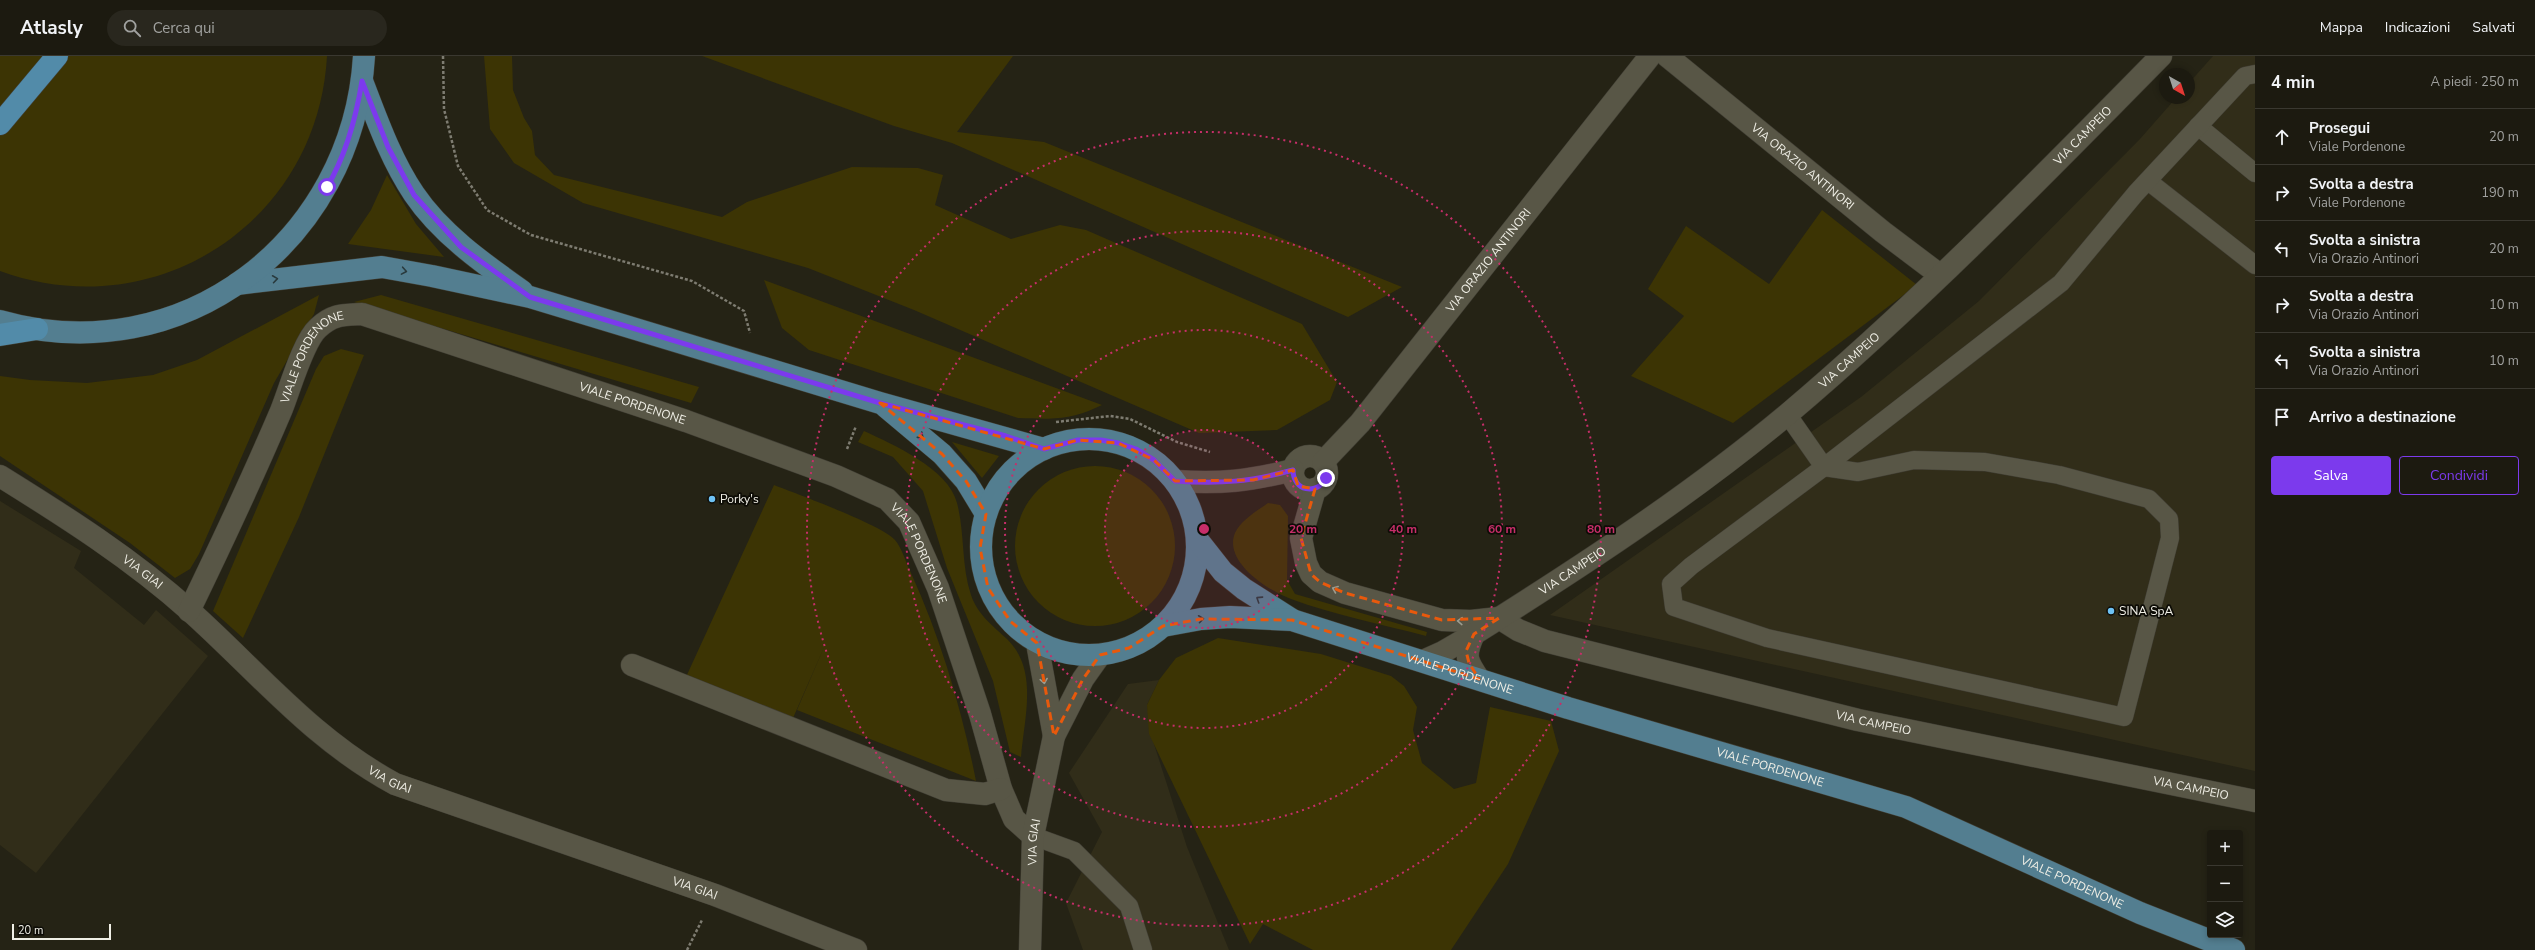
<!DOCTYPE html>
<html lang="it">
<meta charset="utf-8">
<style>
:root{--surface:#1c1a10;--page:#29271e;--text:#f1f3f6;--muted:#a0a19f;--line:#3a3830;--accent:#7c3aed}
body{margin:0;font-family:"Nunito Sans",sans-serif;background:var(--page);color:var(--text)}
.controls{position:absolute;right:12px;bottom:12px;display:grid;overflow:hidden;border-radius:4px;box-shadow:0 2px 6px #0003}
.controls button{width:36px;height:36px;display:grid;place-items:center;padding:0;border:0;border-bottom:1px solid var(--line);background:var(--surface);color:var(--text);font:20px sans-serif}
.compass{position:absolute;left:2159px;top:12px;width:36px;height:36px;border-radius:50%;background:var(--surface);box-shadow:0 2px 6px #0003;rotate:141deg}
.scale{position:absolute;left:12px;bottom:10px;width:99px;box-sizing:border-box;padding-left:4px;border:2px solid #f0efe6;border-top:0;font-size:11px;line-height:14px;white-space:nowrap;color:#f0efe6;-webkit-text-stroke:3px #0d0c06;paint-order:stroke}
.stop{position:absolute;width:12px;height:12px;margin:-9px;border:3px solid #7c3aed;border-radius:50%;background:#fff}
.stop.end{background:#7c3aed;border-color:#fff;box-shadow:0 1px 4px #0008}
.list{margin:0;padding:0;list-style:none}
h2{display:flex;justify-content:space-between;align-items:center;height:52px;margin:0;padding:0 16px;font-size:17px}
h2 small{font-size:13px;font-weight:400;color:var(--muted)}
.list li{display:grid;grid-template-columns:26px 1fr auto;gap:12px;align-items:center;box-sizing:border-box;height:56px;padding:0 16px;border-top:1px solid var(--line)}
.list b{display:block;font-size:15px;white-space:nowrap}
.list p{margin:0;font-size:13px;white-space:nowrap;color:var(--muted)}
.list em{font-size:13px;font-style:normal;color:var(--muted)}
.actions{display:flex;gap:8px;padding:12px 16px}
.actions a{flex:1;padding:9px 0;border:1px solid var(--accent);border-radius:4px;text-align:center;font-size:14px;color:var(--accent)}
.actions .main{background:var(--accent);color:#fff}
.icon{flex:none;width:22px;height:22px;fill:none;stroke:currentColor;stroke-width:2;stroke-linecap:round;stroke-linejoin:round}
.map{position:relative;flex:none;width:2255px;height:894px;overflow:hidden}
header{display:flex;align-items:center;gap:24px;box-sizing:border-box;height:56px;padding:0 20px;background:var(--surface);border-bottom:1px solid var(--line)}
header strong{font-size:19px}
nav{display:flex;gap:22px;margin-inline-start:auto;font-size:14px}
.search{width:280px;height:36px;background:var(--page);display:flex;align-items:center;gap:10px;box-sizing:border-box;padding:0 14px;border-radius:22px;color:var(--muted);font-size:15px}
main{display:flex}
aside{flex:1;background:var(--surface)}
.map>svg:first-child{display:block}
.built{fill:#312d19}
.green{fill:#3c3404}
.lines{fill:none;stroke-linecap:round;stroke-linejoin:round}
.service-casing{stroke:#403e34;stroke-width:19}
.minor-casing{stroke:#403e34;stroke-width:23}
.primary-casing{stroke:#403e34;stroke-width:23}
.trunk-casing{stroke:#403e34;stroke-width:23}
.path{stroke:#7e7c71;stroke-width:2.5;stroke-dasharray:3 2;stroke-linecap:butt}
.service{stroke:#585646;stroke-width:18}
.minor{stroke:#585646;stroke-width:22}
.primary{stroke:#537e90;stroke-width:22}
.trunk{stroke:#528ba9;stroke-width:22}
.oneway{stroke:#293a3d}
.oneway2{stroke:#9c9b8e}
.route{stroke:#7c3aed;stroke-width:5}
.marked{fill:none;stroke:#e8590c;stroke-width:3;stroke-dasharray:8 5;stroke-linejoin:round}
.ring{fill:none;stroke:#c72e69;stroke-width:2;stroke-dasharray:2 4}
.poi-dot{fill:#6ec2f4;stroke:#0d0c06;stroke-width:1.5}
.labels{text-anchor:middle;dominant-baseline:central;stroke-width:3.5;stroke-linejoin:round;paint-order:stroke}
.street-label{font-size:12px;fill:#f0efe6;stroke:#0d0c06}
.poi-label{font-size:12px;fill:#f0efe6;stroke:#0d0c06;text-anchor:start}
.centre{fill:#c72e69;stroke:#0d0c06;stroke-width:2}
.ring-label{font-size:12px;text-anchor:middle;font-weight:bold;fill:#c72e69;stroke:#0d0c06;stroke-width:3.5;stroke-linejoin:round;paint-order:stroke}
</style>
<header>
<strong>Atlasly</strong>
<div class="search"><svg class="icon" aria-label="search" viewBox="0 0 24 24"><circle cx="10" cy="10" r="6"/><path d="M15 15l6 6"/></svg>Cerca qui</div>
<nav><a>Mappa</a><a>Indicazioni</a><a>Salvati</a></nav>
</header>
<main>
<div class="map">
<svg width="2255" height="894" viewBox="0 0 2255 894">
<rect width="100%" height="100%" fill="#252315"/>
<g class="built">
<polygon points="2213,0 2255,0 2255,715 1550,559 1861,341 1979,245 2140,83 2176,42 2189,42 2189,27"/>
<polygon points="0,445 81,495 74,512 144,569 156,554 208,600 36,817 0,789"/>
<polygon points="1159,624 1147,649 1154,688 1187,791 1229,894 1083,894 1066,847 1102,776 1069,717 1128,628"/>
</g>
<g class="green">
<path d="M0 0H327C318 166 156 272 0 215Z"/>
<polygon points="484,0 512,0 513,34 524,62 532,75 535,99 554,119 722,161 747,146 852,111 918,112 943,119 935,149 1011,183 1060,169 1086,174 1302,268 1337,326 1330,344 1277,374 1199,377 914,254 808,212 583,147 514,107 490,73"/>
<polygon points="702,0 1013,0 957,76 1044,86 1402,231 1348,261 952,87 894,70"/>
<polygon points="387,119 416,168 444,201 348,188 371,154"/>
<polygon points="1822,154 1917,229 1733,367 1631,320 1684,260 1648,233 1686,170 1769,228"/>
<path d="M764 224 1102 349C1069 365 1054 363 1018 362L809 294 782 272Z"/>
<polygon points="319,239 314,258 274,327 199,498 190,513 175,522 130,487 0,400 0,320 30,324 87,327 153,319 197,304"/>
<polygon points="381,239 699,331 691,347 354,246"/>
<polygon points="341,293 364,299 299,461 243,582 213,555 316,313 324,300"/>
<path d="M864 375C892 388 949 413 957 447 965 477 961 509 971 539 977 558 994 571 1007 583 1039 614 1024 662 1021 701L1010 696 993 625 947 512 923 435 893 401 858 386Z"/>
<polygon points="952,386 999,400 982,422"/>
<circle cx="1095" cy="490" r="80"/>
<path d="M774 429C797 438 882 469 895 484 902 492 906 507 911 517 941 583 962 654 976 725L797 654 825 589 793 662 686 621Z"/>
<path d="M1268 447 1280 449 1288 460 1287 524 1295 538 1427 576 1426 580C1381 568 1334 559 1291 543 1269 535 1223 506 1235 477 1241 464 1257 455 1268 447Z"/>
<polygon points="1218,582 1321,598 1391,620 1404,630 1417,651 1413,674 1422,707 1454,733 1476,727 1490,651 1551,665 1559,695 1508,808 1451,894 1313,894 1263,868 1250,888 1149,678 1147,649 1159,624 1176,602"/>
</g>
<g class="lines">
<g class="service-casing">
<g id="service">
<polyline points="2198,70 2255,117"/>
<polyline points="2148,125 2255,209"/>
<polyline points="1787,358 1824,411 1858,416 1914,404 1985,406 2059,419 2149,443 2169,463 2170,482 2124,661 1767,582 1674,551 1671,528 1691,510 1824,411 2061,227 2136,137 2245,20 2255,18"/>
<polyline points="1033,780 1074,795 1129,850 1143,894"/>
</g>
</g>
<g class="minor-casing">
<g id="minor">
<path id="s1" d="M1667 0 1883 176 1940 219"/>
<circle cx="1310" cy="417" r="17"/>
<path id="s2" d="M1323 406 1360 367 1650 0"/>
<path id="s3" d="M0 420C66 461 132 503 190 555 259 617 312 683 395 728L715 839 856 894"/>
<path d="M1175 425C1221 428 1249 425 1293 414"/>
<path id="s4" d="M1315 433 1301 482 1306 507 1311 518 1320 526 1345 537 1442 564 1471 565 1499 562 1518 574 1545 585 1858 664 2255 745"/>
<path id="s5" d="M189 555C221 489 252 423 281 355 289 336 303 285 318 272 333 258 343 259 362 258L686 365 836 420 887 443 909 466 938 532 980 658 1001 733 1014 763 1033 780"/>
<path d="M1474 578C1464 600 1466 604 1479 623"/>
<polyline points="1037,587 1054,680 1083,623 1100,599"/>
<path id="s6" d="M1423 605 1443 596 1474 578C1582 510 1691 439 1789 357 1920 246 2041 122 2161 0"/>
<polyline points="632,609 946,734 985,738 1001,733"/>
<path id="s7" d="M1030 894 1033 780 1054 680"/>
</g>
</g>
<g class="primary-casing">
<g id="primary">
<path d="M362 25C377 64 391 104 414 138 441 178 484 208 522 235"/>
<polyline points="237,228 382,211 432,220 530,241 880,347 1044,393"/>
<path d="M0 265C182 317 353 185 364 0"/>
<polyline points="886,351 942,398 966,425 986,458"/>
<circle cx="1089" cy="491" r="108"/>
<polyline points="1197,483 1223,516 1244,533 1291,563"/>
<path id="s8" d="M1163 570 1201 563 1230 561 1292 564 1568 652 1906 751 2140 857 2234 894"/>
</g>
</g>
<g class="trunk-casing">
<g id="trunk">
<polyline points="0,68 57,0"/>
<polyline points="0,279 37,273"/>
</g>
</g>
<g class="path">
<polyline points="443,0 444,53 458,110 487,154 531,179 692,225 744,255 750,277"/>
<polyline points="1056,366 1110,360 1130,363 1177,386 1210,396"/>
<polyline points="847,393 856,370"/>
<polyline points="687,894 702,864"/>
</g>
<use href="#service" class="service"/>
<use href="#minor" class="minor"/>
<use href="#primary" class="primary"/>
<use href="#trunk" class="trunk"/>
</g>
<defs><path id="oneway-chevron" d="M-2-3.5L2.5 0L-2 3.5" fill="none" stroke-width="1.6" stroke-linecap="round" stroke-linejoin="round"/></defs>
<g class="oneway">
<use href="#oneway-chevron" transform="translate(404 215) rotate(10)"/>
<use href="#oneway-chevron" transform="translate(275 223) rotate(-8)"/>
<use href="#oneway-chevron" transform="translate(921 380) rotate(40)"/>
<use href="#oneway-chevron" transform="translate(1259 543) rotate(-147)"/>
<use href="#oneway-chevron" transform="translate(1201 563) rotate(-7)"/>
</g>
<g class="oneway2">
<use href="#oneway-chevron" transform="translate(1335 533) rotate(-158)"/>
<use href="#oneway-chevron" transform="translate(1460 565) rotate(-178)"/>
<use href="#oneway-chevron" transform="translate(1044 625) rotate(81)"/>
</g>
<g class="lines">
<path class="route" d="M327 131C346 99 356 62 362 25L388 91 414 139 461 191 530 241 880 347 1006 380 1044 393 1078 384H1101L1118 387 1136 393 1154 404 1175 425C1221 428 1249 426 1293 414 1293 435 1317 440 1326 422"/>
</g>
<path class="marked" d="M880 347 1044 393 1078 384 1118 387 1154 404 1175 425 1253 424 1293 414 1298 430 1315 433 1301 482 1311 518 1320 526 1345 537 1442 564 1499 562 1474 578 1466 595 1469 607 1479 623 1292 564 1201 563 1163 570 1129 592 1100 599 1083 623 1054 680 1037 587 1010 565 988 532 980 492 986 458 966 425 942 398Z"/>
<circle cx="1204" cy="473" r="99" fill="#c72e69" fill-opacity=".12"/>
<g class="ring">
<circle cx="1204" cy="473" r="99"/>
<circle cx="1204" cy="473" r="199"/>
<circle cx="1204" cy="473" r="298"/>
<circle cx="1204" cy="473" r="397"/>
</g>
<g class="poi-dot">
<circle cx="712" cy="443" r="4"/>
<circle cx="2111" cy="555" r="4"/>
</g>
<g class="labels">
<g class="street-label">
<text stroke="none"><textPath href="#s6" startOffset="847">VIA CAMPEIO</textPath></text>
<text stroke="none"><textPath href="#s1" startOffset="175">VIA ORAZIO ANTINORI</textPath></text>
<text stroke="none"><textPath href="#s2" startOffset="261">VIA ORAZIO ANTINORI</textPath></text>
<text stroke="none"><textPath href="#s6" startOffset="523">VIA CAMPEIO</textPath></text>
<text stroke="none"><textPath href="#s5" startOffset="285">VIALE PORDENONE</textPath></text>
<text stroke="none"><textPath href="#s5" startOffset="644">VIALE PORDENONE</textPath></text>
<text stroke="none"><textPath href="#s5" startOffset="980">VIALE PORDENONE</textPath></text>
<text stroke="none"><textPath href="#s6" startOffset="175">VIA CAMPEIO</textPath></text>
<text stroke="none"><textPath href="#s3" startOffset="172">VIA GIAI</textPath></text>
<text stroke="none"><textPath href="#s8" startOffset="306">VIALE PORDENONE</textPath></text>
<text stroke="none"><textPath href="#s4" startOffset="676">VIA CAMPEIO</textPath></text>
<text stroke="none"><textPath href="#s8" startOffset="630">VIALE PORDENONE</textPath></text>
<text stroke="none"><textPath href="#s3" startOffset="496">VIA GIAI</textPath></text>
<text stroke="none"><textPath href="#s4" startOffset="1000">VIA CAMPEIO</textPath></text>
<text stroke="none"><textPath href="#s7" startOffset="108">VIA GIAI</textPath></text>
<text stroke="none"><textPath href="#s8" startOffset="954">VIALE PORDENONE</textPath></text>
<text stroke="none"><textPath href="#s3" startOffset="820">VIA GIAI</textPath></text>
</g>
<g class="poi-label">
<text x="720" y="443">Porky's</text>
<text x="2119" y="555">SINA SpA</text>
</g>
</g>
<circle cx="1204" cy="473" r="6" class="centre"/>
<g class="ring-label">
<text x="1303" y="477">20 m</text>
<text x="1403" y="477">40 m</text>
<text x="1502" y="477">60 m</text>
<text x="1601" y="477">80 m</text>
</g>
</svg>
<div class="controls">
<button>+</button>
<button>−</button>
<button><svg class="icon" aria-label="layers" viewBox="0 0 24 24"><path d="M12 4l9 5-9 5-9-5zM3 14l9 5 9-5"/></svg></button>
</div>
<svg class="compass" viewBox="-18 -18 36 36"><path d="M0-13l5 13h-10z" fill="#e53935"/><path d="M0 13l5-13h-10z" fill="#a0a19f"/></svg>
<div class="scale">20 m</div>
<div class="stop" style="left:327px;top:131px"></div>
<div class="stop end" style="left:1326px;top:422px"></div>
</div>
<aside>
<h2>4 min<small>A piedi · 250 m</small></h2>
<ul class="list">
<li><svg class="icon" aria-label="ahead" viewBox="0 0 24 24"><path d="M12 20V5M6 11l6-6 6 6"/></svg><div><b>Prosegui</b><p>Viale Pordenone</p></div><em>20 m</em></li>
<li><svg class="icon" aria-label="right" viewBox="0 0 24 24"><path d="M7 20v-9h11M14 6l5 5-5 5"/></svg><div><b>Svolta a destra</b><p>Viale Pordenone</p></div><em>190 m</em></li>
<li><svg class="icon" aria-label="left" viewBox="0 0 24 24"><path d="M17 20v-9H6M10 6l-5 5 5 5"/></svg><div><b>Svolta a sinistra</b><p>Via Orazio Antinori</p></div><em>20 m</em></li>
<li><svg class="icon" aria-label="right" viewBox="0 0 24 24"><path d="M7 20v-9h11M14 6l5 5-5 5"/></svg><div><b>Svolta a destra</b><p>Via Orazio Antinori</p></div><em>10 m</em></li>
<li><svg class="icon" aria-label="left" viewBox="0 0 24 24"><path d="M17 20v-9H6M10 6l-5 5 5 5"/></svg><div><b>Svolta a sinistra</b><p>Via Orazio Antinori</p></div><em>10 m</em></li>
<li><svg class="icon" aria-label="arrive" viewBox="0 0 24 24"><path d="M6 21V4h12l-3 4 3 4H6"/></svg><div><b>Arrivo a destinazione</b></div></li>
</ul>
<div class="actions"><a class="main">Salva</a><a>Condividi</a></div>
</aside>
</main>
